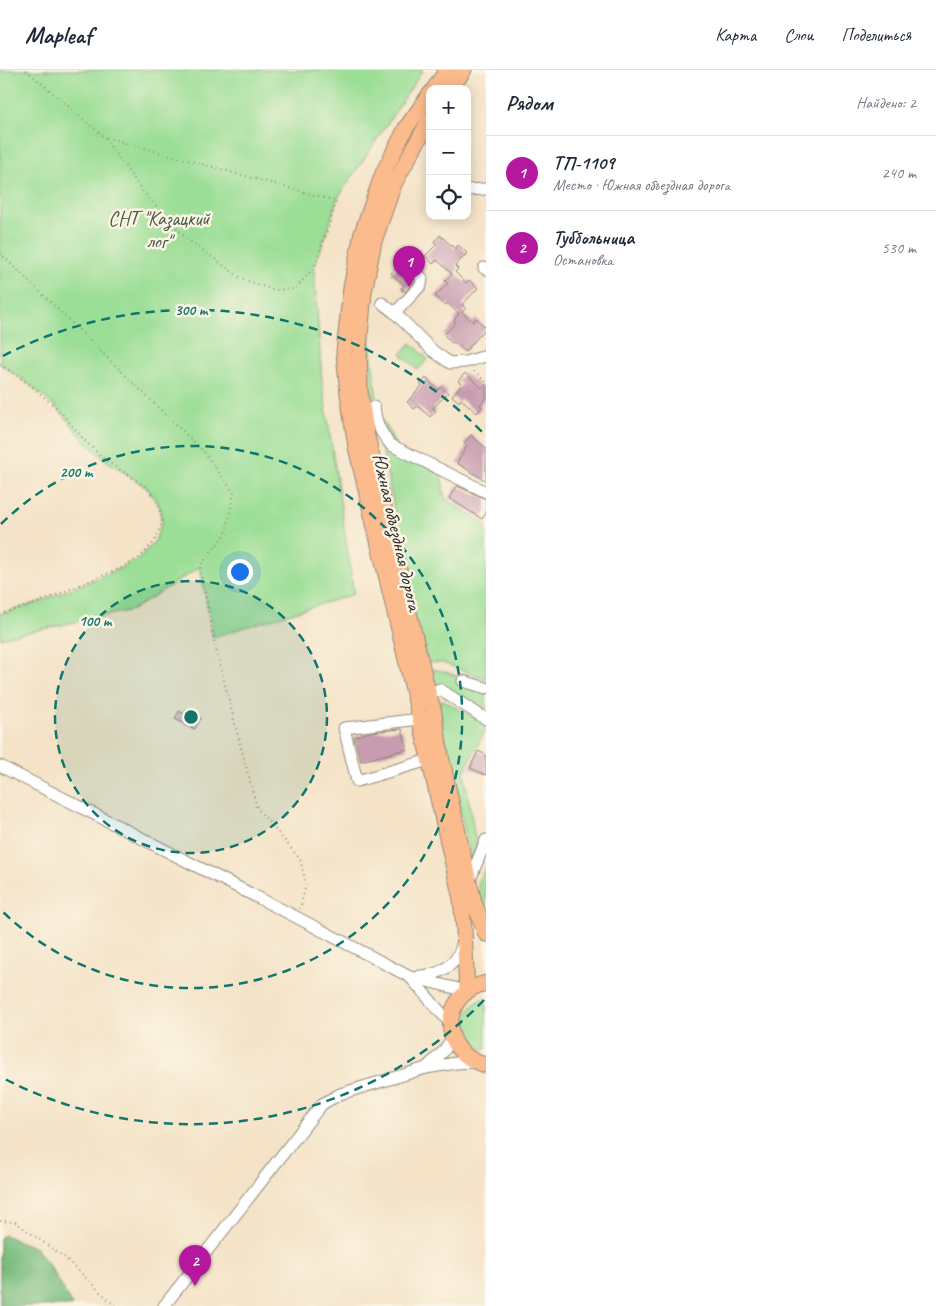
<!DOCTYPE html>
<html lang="ru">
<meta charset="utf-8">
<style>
:root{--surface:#fff;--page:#f2f2f3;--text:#1f2937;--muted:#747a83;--line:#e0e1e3;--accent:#b5179e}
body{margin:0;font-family:Caveat,sans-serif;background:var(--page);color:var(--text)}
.controls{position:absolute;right:15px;top:15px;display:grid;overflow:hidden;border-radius:10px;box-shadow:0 2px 12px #0003}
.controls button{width:45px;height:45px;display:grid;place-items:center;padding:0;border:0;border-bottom:1px solid var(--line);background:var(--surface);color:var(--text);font:25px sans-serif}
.you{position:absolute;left:239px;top:501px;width:18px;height:18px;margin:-12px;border:4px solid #fff;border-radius:50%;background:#1a73e8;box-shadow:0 0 0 8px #1a73e833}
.badge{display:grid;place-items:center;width:32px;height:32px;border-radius:50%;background:var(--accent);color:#fff;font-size:16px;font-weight:700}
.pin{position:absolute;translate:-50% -41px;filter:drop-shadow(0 1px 2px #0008)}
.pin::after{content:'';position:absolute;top:26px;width:18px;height:15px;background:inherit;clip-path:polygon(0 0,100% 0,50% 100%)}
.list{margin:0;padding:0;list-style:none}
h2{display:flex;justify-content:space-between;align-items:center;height:65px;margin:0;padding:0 20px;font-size:21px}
h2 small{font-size:16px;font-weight:400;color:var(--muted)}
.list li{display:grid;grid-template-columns:32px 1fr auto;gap:15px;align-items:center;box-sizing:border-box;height:75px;padding:0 20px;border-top:1px solid var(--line)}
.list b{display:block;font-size:19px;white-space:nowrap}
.list p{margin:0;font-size:16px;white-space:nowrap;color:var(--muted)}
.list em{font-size:16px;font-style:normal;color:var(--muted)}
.icon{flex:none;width:28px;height:28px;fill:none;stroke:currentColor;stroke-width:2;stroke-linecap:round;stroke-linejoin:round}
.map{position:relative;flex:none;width:486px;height:1236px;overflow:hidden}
header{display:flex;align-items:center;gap:30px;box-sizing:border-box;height:70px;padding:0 25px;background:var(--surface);border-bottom:1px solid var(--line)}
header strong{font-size:24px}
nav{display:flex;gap:28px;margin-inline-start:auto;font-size:18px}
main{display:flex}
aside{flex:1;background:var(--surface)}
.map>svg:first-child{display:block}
.green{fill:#9bde96;stroke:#638460}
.forest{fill:#7cbd7f;stroke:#547455}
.building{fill:#c89bb0}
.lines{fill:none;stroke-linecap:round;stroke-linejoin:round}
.minor-casing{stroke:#908779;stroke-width:13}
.major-casing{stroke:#908779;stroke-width:17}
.path{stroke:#908779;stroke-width:2;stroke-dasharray:1 4;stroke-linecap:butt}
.minor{stroke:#fff;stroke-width:11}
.major{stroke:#fbbb8d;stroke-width:15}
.ring{fill:none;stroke:#0f766e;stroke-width:2.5;stroke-dasharray:9 6}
.labels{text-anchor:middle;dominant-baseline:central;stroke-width:5;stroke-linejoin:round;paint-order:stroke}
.park-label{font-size:20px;fill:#475846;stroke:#fcf5e5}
.street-label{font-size:20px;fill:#2b2b2b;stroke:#fcf5e5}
.centre{fill:#0f766e;stroke:#fcf5e5;stroke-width:2.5}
.ring-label{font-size:15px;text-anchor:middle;font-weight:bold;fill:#0f766e;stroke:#fcf5e5;stroke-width:5;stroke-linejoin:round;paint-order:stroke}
</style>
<header>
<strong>Mapleaf</strong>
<nav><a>Карта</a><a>Слои</a><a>Поделиться</a></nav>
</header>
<main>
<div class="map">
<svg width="486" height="1236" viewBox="0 0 486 1236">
<rect width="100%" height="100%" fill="#fcf5e5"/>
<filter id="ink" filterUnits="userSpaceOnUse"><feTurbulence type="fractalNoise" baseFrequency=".02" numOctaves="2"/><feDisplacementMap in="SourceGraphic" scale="10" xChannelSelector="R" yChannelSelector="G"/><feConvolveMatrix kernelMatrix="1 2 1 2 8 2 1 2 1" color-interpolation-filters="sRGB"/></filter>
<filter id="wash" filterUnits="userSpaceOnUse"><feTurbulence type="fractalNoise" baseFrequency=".0096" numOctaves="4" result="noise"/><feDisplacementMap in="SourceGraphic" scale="20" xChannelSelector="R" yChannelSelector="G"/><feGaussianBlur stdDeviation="1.12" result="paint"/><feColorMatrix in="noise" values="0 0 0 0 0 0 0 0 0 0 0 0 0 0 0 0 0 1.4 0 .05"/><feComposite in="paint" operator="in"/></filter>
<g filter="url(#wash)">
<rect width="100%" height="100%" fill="#f4e3c7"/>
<g class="green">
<polygon points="0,0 423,0 336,131 329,156 314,198 322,311 354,524 213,567 200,497 132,540 0,568 0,544 37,533 121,498 139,488 155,471 162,452 159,435 148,419 130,406 105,390 85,371 59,340 29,314 0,294"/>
<polygon points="367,262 369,264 378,337 381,349 386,354 398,380 441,405 445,428 486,455 486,609 443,593 423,592 397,452 365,296"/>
<polygon points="411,273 428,289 418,300 401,284"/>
<polygon points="433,599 446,602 486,617 486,645 430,616 429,603"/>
<polygon points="441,630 445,631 486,655 486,659 464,702 477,780 471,791 438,637"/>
<polygon points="486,797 486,846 479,827 478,811"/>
<path d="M486 928V980C460 972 459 935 486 928Z"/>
</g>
<polygon class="forest" points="4,1165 36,1178 51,1198 72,1236 0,1236 0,1168"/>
<g id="blocks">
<g class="building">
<polygon points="440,165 455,179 458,175 467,183 455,196 458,199 455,202 466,213 469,210 478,218 462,235 466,238 462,242 473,252 476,248 486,258 465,282 454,272 452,273 444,265 456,252 454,250 459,244 447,233 445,235 435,226 448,213 445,211 452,204 437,190 433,194 425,186 437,174 434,172"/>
<polygon points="398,196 413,212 405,222 401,218 404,215 391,203"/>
<polygon points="465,303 482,318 486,314 486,328 480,335 482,337 477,343 461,329 459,332 452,326 462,314 458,311"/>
<polygon points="426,308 438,320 441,317 448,323 433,338 436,341 430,347 418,336 414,339 407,332 422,316 420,314"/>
<polygon points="471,365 486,378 486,411 457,393 467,376 464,373"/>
<polygon points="457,416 486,429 486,443 482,449 449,428"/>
<polygon points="186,640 201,648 195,659 175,649 179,641 184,644"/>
<polygon points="402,659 407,679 361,691 354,667 371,662"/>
<polygon points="478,681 486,685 486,705 470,698"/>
</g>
</g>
</g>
<g filter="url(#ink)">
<use href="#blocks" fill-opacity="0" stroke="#908779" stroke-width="1"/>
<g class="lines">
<g class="minor-casing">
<g id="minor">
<polyline points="467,120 486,119"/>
<polyline points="484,198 486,199"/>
<polyline points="382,233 395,243 433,281 450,293 465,292 486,286"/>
<polyline points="395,243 421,215 422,208 408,194"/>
<path d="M374 337C376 354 380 362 391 375L486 422"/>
<polyline points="463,611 486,618"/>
<polyline points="424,627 429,626 439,619 486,649"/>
<polyline points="420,649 344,658 357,711 429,690"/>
<polyline points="0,696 298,848 410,907 467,921"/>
<polyline points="469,812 486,770"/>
<path d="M420 906C442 905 460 893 463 870"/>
<polyline points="410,907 450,953"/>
<polyline points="453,967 443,982 426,998 456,993 475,992"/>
<polyline points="164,1236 322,1034 340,1024 426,998"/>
</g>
</g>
<g class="major-casing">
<g id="major">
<polyline points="434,19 447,0"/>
<polyline points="451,19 464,0"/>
<polyline points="430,24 406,58 383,103 362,163 351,218 344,282 348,324 356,377 420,649 461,829 464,859 467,921"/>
<polyline points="430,49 394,114 374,171 364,222 359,278 360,321 366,362 429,626 433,638 441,686 469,812 474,832 486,864"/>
<path d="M486 913C445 922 437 973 475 991 478 993 482 994 486 995"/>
</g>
</g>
<g class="path">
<polyline points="26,0 104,67 336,131 329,156 314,198 295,219 274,220 242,209 187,169 143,122 104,67"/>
<polyline points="0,183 204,382 234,423 226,463 200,496 213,567 237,662 257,738 300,789 306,814 300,839"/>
<polyline points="0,294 29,314 59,340 85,371 105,390 130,406 148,419 159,435 162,452 155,471 139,488 121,498 37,533 0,544"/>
<polyline points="474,301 486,312"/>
<polyline points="0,1151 15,1152 64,1187 115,1236"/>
</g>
<use href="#minor" class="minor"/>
<use href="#major" class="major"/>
</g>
</g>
<circle cx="191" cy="647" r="136" fill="#0f766e" fill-opacity=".12"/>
<g class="ring">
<circle cx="191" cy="647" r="136"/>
<path d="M1 454A271 271 0 1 1 1 840"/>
<path d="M484 930A407 407 0 0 1 3 1008M3 286A407 407 0 0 1 484 364"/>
</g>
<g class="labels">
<g class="park-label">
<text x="159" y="148">СНТ "Казацкий<tspan x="159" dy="23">лог"</tspan></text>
</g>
<g class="street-label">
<text transform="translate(397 462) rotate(77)">Южная объездная дорога</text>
</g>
</g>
<circle cx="191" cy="647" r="8" class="centre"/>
<g class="ring-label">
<text x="191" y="245">300 m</text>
<text x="76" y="407">200 m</text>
<text x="95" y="556">100 m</text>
</g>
</svg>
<div class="controls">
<button>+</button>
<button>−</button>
<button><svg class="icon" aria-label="locate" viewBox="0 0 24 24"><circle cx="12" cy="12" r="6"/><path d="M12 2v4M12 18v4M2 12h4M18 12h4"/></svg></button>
</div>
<div class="you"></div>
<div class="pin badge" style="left:409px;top:217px">1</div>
<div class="pin badge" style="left:195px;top:1216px">2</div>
</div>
<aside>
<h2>Рядом<small>Найдено: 2</small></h2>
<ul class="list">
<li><span class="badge">1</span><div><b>ТП-1109</b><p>Место · Южная объездная дорога</p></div><em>240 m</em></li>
<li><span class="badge">2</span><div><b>Туббольница</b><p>Остановка</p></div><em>530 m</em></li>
</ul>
</aside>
</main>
